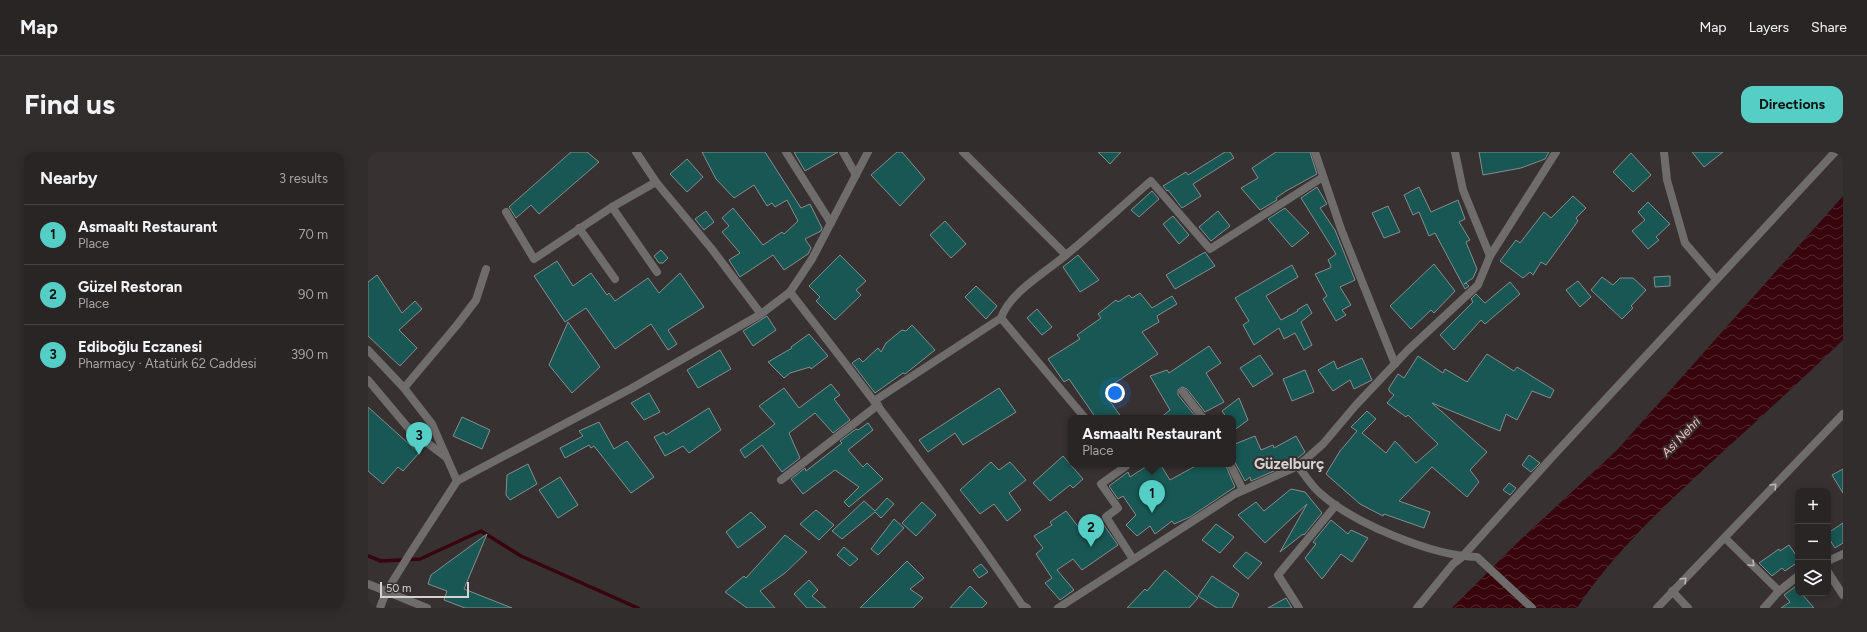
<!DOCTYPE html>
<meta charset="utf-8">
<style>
:root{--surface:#2a2525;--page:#322d2d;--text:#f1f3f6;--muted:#a5a5a7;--line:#464242;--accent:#55cec6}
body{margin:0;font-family:Figtree,sans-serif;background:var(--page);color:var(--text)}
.controls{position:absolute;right:12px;bottom:12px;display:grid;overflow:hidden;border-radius:8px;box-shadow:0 2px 10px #0003}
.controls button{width:36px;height:36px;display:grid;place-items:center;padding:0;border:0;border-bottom:1px solid var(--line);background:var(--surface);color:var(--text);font:20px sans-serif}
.scale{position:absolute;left:12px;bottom:10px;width:89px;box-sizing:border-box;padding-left:4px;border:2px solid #d6d2d2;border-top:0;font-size:11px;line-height:14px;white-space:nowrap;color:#d6d2d2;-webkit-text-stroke:3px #383131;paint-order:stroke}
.you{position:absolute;left:747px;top:241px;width:14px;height:14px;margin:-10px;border:3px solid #fff;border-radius:50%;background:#1a73e8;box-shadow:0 0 0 6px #1a73e833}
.badge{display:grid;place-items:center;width:26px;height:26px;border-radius:50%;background:var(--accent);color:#111;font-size:13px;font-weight:700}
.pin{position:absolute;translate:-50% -33px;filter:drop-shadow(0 1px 2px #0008)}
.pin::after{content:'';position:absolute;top:21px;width:14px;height:12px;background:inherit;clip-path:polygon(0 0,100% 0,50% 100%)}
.popup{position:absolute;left:700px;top:263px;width:168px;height:52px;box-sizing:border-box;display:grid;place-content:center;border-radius:8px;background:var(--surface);filter:drop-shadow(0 1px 3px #0005);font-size:13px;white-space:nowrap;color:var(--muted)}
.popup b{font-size:15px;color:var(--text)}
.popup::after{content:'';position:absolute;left:50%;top:100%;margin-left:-8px;border:8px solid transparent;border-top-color:var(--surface)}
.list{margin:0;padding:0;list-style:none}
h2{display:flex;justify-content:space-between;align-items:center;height:52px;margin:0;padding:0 16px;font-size:17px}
h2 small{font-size:13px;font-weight:400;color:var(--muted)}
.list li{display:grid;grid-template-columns:26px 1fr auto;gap:12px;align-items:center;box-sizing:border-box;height:60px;padding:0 16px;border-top:1px solid var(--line)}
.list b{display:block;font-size:15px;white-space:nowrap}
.list p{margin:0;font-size:13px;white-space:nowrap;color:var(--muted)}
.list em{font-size:13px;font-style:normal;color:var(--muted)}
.icon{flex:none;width:22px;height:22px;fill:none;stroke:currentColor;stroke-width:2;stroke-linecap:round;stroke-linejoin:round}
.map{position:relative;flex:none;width:1475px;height:456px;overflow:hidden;border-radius:12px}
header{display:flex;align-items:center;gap:24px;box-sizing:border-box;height:56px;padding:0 20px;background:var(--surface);border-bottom:1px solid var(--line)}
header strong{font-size:19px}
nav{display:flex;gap:22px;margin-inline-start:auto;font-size:14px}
.intro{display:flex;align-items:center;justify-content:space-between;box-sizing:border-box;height:96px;padding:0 24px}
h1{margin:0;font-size:28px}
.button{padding:10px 18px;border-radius:12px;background:var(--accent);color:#111;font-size:14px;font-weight:700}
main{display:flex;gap:24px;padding:0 24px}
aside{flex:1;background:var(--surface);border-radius:12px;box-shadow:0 2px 10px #0003}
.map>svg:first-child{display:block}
.water{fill:url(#water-waves)}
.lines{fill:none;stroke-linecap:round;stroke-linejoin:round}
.stream{stroke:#38050e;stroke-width:3.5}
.building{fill:#185753;stroke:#868d8d}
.minor{stroke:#6f6c6c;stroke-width:8}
.tertiary{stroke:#6f6c6c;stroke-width:8}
.oneway{stroke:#bcb8b8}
.labels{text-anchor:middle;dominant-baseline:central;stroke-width:4;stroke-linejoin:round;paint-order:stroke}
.water-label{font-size:12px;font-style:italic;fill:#f9c0c2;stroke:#383131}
.district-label{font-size:15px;font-weight:bold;fill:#d6d2d2;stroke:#383131}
</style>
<header>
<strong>Map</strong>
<nav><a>Map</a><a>Layers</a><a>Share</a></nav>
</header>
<div class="intro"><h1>Find us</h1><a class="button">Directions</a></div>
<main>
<aside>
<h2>Nearby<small>3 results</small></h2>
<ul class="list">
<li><span class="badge">1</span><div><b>Asmaaltı Restaurant</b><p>Place</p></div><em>70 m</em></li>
<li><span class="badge">2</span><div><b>Güzel Restoran</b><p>Place</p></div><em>90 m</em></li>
<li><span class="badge">3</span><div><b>Ediboğlu Eczanesi</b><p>Pharmacy · Atatürk 62 Caddesi</p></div><em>390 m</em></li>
</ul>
</aside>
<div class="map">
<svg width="1475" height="456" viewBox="0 0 1475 456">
<defs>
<pattern id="water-waves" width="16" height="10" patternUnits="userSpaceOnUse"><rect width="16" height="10" fill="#38050e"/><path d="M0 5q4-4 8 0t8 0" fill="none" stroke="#542930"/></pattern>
</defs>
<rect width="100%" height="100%" fill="#383131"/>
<path class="water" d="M1475 44V188C1437 224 1399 260 1360 295 1306 345 1250 394 1209 456H1084L1149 391 1249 298Z"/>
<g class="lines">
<polyline class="stream" points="0,404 13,409 52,407 113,379 153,404 270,456"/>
</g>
<g class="building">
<polygon points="203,0 219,0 231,10 171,62 163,53 148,66 141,55"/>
<polygon points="334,0 397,0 433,56 442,52 454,76 453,79 437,87 443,96 440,102 416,118 405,103 372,125 361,108 372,101 354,80 361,74 354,66 365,56 395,93 414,80 416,82 430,69 419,48 407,55 404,51 399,54 386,33 366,46 348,27"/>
<polygon points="426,0 470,0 437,19"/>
<polygon points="529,0 534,0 557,27 532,54 503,23"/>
<polygon points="730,0 753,0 742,12"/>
<polygon points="857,0 862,0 866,6 825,32 833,44 814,56 800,38 799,39 795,34 818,20 820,23"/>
<polygon points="908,0 942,0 949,22 918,39 908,46 909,48 892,58 873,36 890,26 884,16"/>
<polygon points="1111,0 1181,0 1177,7 1153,16 1115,23"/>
<polygon points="1324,0 1355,0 1336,15"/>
<polygon points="1263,1 1283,23 1265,40 1245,20"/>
<polygon points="319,7 335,25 319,40 302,22"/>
<polygon points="949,35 959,52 952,56 967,78 987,128 972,135 983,153 974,158 978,163 968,169 955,147 959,144 947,122 962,116 963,114 960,108 968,102 933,46"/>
<polygon points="1051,35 1063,60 1090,48 1097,67 1091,70 1102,88 1098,90 1109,117 1105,126 1096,132 1098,131 1101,134 1097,137 1067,81 1061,84 1051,60 1045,63 1036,43"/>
<polygon points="784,39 791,47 771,65 763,58"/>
<polygon points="1205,44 1218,56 1208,66 1210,69 1178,113 1173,110 1165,123 1162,120 1155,126 1132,109 1148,88 1152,91 1176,60 1183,66"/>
<polygon points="1280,50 1302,72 1288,85 1291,88 1280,97 1264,79 1277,68 1270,60"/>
<polygon points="1020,54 1032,80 1016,86 1004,61"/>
<polygon points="917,56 941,81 924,95 900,67"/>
<polygon points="338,59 346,70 336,78 327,67"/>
<polygon points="850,59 862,74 843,89 831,75"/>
<polygon points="805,64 821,83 811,92 795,72"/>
<polygon points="577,69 598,92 583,106 562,83"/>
<polygon points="293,98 300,106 295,111 291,111 286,104"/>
<polygon points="837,100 847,114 807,137 798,123"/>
<polygon points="472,103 498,129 488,138 493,143 467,168 448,149 452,145 441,134"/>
<polygon points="710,103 731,128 712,140 695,115"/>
<polygon points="189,109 205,134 223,121 239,143 241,141 247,149 280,126 291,141 312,121 336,155 300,178 309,192 300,198 283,172 247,197 218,156 197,170 166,124"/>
<polygon points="1066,112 1087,139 1066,161 1063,158 1043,177 1022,154"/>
<polygon points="924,113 930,125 898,144 913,168 930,159 929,158 939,152 944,161 933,170 944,193 936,198 927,181 916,187 911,176 886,193 875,173 881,169 867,146"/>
<polygon points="9,123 34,161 47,149 54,157 31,178 49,196 32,214 0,184 0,130"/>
<polygon points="1302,124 1302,134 1287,135 1286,125"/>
<polygon points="1234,125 1245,133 1252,126 1265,126 1278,138 1263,154 1265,156 1254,167 1223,138"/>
<polygon points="1210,129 1223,145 1212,155 1198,138"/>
<polygon points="1142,130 1152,142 1117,172 1113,168 1086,198 1072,183 1105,150 1103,147 1108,142 1117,151"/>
<polygon points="608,134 629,154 618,167 597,145"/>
<polygon points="772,141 784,156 804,144 809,152 789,164 791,170 774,180 790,202 738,237 743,246 741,248 754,266 728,266 701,227 696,230 680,207 712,187 709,183 733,166 730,162 748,148 750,150 761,143 764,146"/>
<polygon points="669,157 684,175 674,183 659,166"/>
<polygon points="399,164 408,178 385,194 375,179"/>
<polygon points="200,170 232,215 204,241 181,213"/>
<polygon points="544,173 567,198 537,222 535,221 507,241 484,211 491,206 495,210 510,196 513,200 518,191 534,178 538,179"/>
<polygon points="441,182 460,204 443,217 442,215 422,221 416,226 400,210 424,196 423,195"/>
<polygon points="841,194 853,211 838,221 856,250 837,260 819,237 814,235 810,238 810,243 828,265 792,266 802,258 782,224 799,218 801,221"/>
<polygon points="352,198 363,217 330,236 319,218"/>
<polygon points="1119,202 1146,219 1149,215 1186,238 1182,246 1164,239 1149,268 1138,262 1132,279 1064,251 1119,300 1102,318 1111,330 1099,345 1064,315 1031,349 1062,360 1056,376 1016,362 1015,364 992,352 958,322 972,299 989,279 983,275 999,259 1008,267 994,281 1018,301 1027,289 1048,311 1070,292 1040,263 1038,265 1019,251 1026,243 1021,239 1021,236 1030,222 1036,226 1050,204 1075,221 1077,217 1099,230"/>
<polygon points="892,203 905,222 885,235 872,216"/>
<polygon points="994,206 1004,228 986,237 982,228 965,239 950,218 966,209 969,217"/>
<polygon points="937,218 946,240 924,249 915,227"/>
<polygon points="463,232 472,243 466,247 482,268 465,281 447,261 421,281 432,306 414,320 394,293 377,306 372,298 407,272 391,254 416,236 431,256"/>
<polygon points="631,236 648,260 595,293 587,281 560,300 551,288"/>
<polygon points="281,241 292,260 276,268 263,251"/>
<polygon points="871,246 880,268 865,279 865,266 859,266 854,259"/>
<polygon points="0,255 51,301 35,319 30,315 15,332 0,319"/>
<polygon points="341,256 353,278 321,301 315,294 297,304 286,285 296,280 298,283"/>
<polygon points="94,265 122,278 114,297 85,284"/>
<polygon points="231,270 246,297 259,289 286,325 263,341 226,294 223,296 221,293 197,306 192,296 215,284 211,279"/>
<polygon points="500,271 505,278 480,298 495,315 499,311 515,327 481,355 476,350 491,335 467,318 435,342 423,327 437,316 438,319 474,291 472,289 488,277 490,278"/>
<polygon points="887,284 893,298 905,293 906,296 928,284 937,300 930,306 915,315 883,329 882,325 877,329 865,307 865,295 868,294 867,292"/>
<polygon points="1161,303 1172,311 1163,320 1154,313"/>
<polygon points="695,304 715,327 705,336 702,333 682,349 665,331"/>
<polygon points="623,310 631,318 642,310 658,328 641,341 653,358 639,369 626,352 612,362 592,338"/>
<polygon points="160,312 169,332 142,348 138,343 139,323"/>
<polygon points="782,312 792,312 802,328 831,312 857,312 867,335 822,365 806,372 804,369 787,382 782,374 769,384 758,373 768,363 755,344 750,347 741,334 760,320 762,325"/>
<polygon points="1475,317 1475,341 1464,323"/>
<polygon points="192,325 210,353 190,366 171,338"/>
<polygon points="1141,331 1148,336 1142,343 1135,338"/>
<polygon points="923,337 937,340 954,361 936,383 935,382 912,400 939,352 897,391 870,363 888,350 896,359"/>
<polygon points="519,346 526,352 513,366 507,360 474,387 464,379 496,349 507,359"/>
<polygon points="554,350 568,363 548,384 534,371"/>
<polygon points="448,358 466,373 451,388 432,372"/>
<polygon points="698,359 716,382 733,369 750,393 714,418 705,407 689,418 706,438 692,448 677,431 684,426 668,402 675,396 666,384 684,373 682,370"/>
<polygon points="383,360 398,375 370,396 358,380"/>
<polygon points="526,367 536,376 510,403 503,397"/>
<polygon points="963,368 980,382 983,378 1000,386 984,410 973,402 954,427 937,406 948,392 945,390"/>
<polygon points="1475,371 1475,391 1467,396 1460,385 1460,381"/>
<polygon points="848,372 866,385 852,401 834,388"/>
<polygon points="119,382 96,437 144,456 97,456 76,448 79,439 60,432 63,423"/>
<polygon points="417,383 439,400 417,421 392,439 407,456 379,456 357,440 376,424 378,426"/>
<polygon points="1421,393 1430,406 1430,410 1417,419 1414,416 1404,424 1391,411 1411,397 1412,399"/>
<polygon points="476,395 490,407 482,414 469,403"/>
<polygon points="878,400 894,411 880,427 865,414"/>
<polygon points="539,409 556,426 542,437 555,446 545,456 492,456"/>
<polygon points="613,412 620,420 611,426 605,418"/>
<polygon points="797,418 830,446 821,456 759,456 777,437 779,439"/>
<polygon points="844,424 871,442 864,456 849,456 830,444"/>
<polygon points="441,428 450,438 444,444 458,456 439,456 426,442"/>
<polygon points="602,434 619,451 614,456 582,456"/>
<polygon points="1428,434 1430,441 1433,441 1446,456 1413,456 1422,450 1416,443"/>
<polygon points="918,446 924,456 900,456"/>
</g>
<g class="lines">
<g class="minor">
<polyline points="268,0 288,30 343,96 393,162"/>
<polyline points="418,0 463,71"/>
<polyline points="475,0 488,23"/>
<polyline points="595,0 698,103"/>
<polyline points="947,0 973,77 1027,212"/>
<polyline points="1296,0 1299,28 1317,91 1348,127"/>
<polyline points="244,55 289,120"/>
<polyline points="138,60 166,107 244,55 288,30"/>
<polyline points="211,76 247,127"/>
<polyline points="1122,104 1188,0"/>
<path d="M422 140C502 243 581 346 654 453L659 456"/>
<polyline points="633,166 717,266"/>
<polyline points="0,198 36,236 64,272 89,329"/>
<polyline points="0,228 42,278 78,305"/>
<polyline points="36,236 89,173 108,148 118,117"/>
<polyline points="815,240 835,266"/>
<path d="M506 249 633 166C642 140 677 121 698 103 727 79 755 53 783 29L842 97 955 25"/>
<polyline points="756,312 758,314 733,332 750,356 738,365 765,407"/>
<polyline points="862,312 875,338"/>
<path d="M930 314C937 323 944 335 953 342 987 372 1065 404 1109 405L1164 456"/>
<polyline points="413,328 510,253"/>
<polyline points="1357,386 1411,439"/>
<polyline points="1460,409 1475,402"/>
<polyline points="1460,420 1475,443"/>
<polyline points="0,432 59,456"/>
<polyline points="1304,439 1320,456"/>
<polyline points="690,456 867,342 930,314 955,292 988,253 1040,198 1110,133 1122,104 1095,38 1087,0"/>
<polyline points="931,456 910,423 968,353"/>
<polyline points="1049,456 1085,412 1094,405 1185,304 1467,0"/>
<polyline points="1289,456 1475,262"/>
<polyline points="1396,456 1411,439 1430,424"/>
</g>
<polyline class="tertiary" points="12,456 18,440 41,403 89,329 264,236 393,162 422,140 444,107 500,0"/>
</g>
<defs><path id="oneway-chevron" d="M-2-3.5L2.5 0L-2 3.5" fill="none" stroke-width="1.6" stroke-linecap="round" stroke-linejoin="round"/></defs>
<g class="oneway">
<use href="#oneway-chevron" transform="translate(1406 334) rotate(-46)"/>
<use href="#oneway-chevron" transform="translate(1384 412) rotate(45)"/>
<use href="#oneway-chevron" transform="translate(1316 428) rotate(-45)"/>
</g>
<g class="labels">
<g class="water-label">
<text transform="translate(1313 285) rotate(-46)">Asi Nehri</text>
</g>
<g class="district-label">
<text x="921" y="312">Güzelburç</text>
</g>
</g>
</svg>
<div class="controls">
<button>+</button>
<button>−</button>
<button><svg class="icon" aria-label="layers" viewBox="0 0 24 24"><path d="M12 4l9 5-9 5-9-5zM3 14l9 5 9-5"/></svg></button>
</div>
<div class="scale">50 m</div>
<div class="you"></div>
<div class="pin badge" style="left:784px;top:361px">1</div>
<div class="popup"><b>Asmaaltı Restaurant</b>Place</div>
<div class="pin badge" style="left:723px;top:395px">2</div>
<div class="pin badge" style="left:51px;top:303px">3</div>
</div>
</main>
